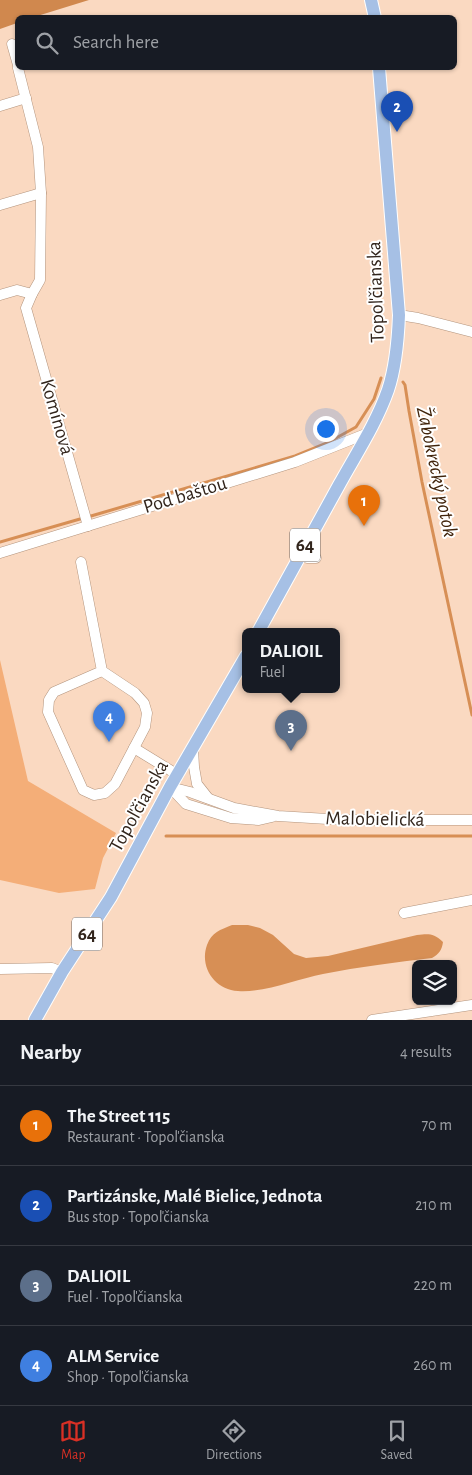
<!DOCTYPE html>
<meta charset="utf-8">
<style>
:root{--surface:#171b24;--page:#20242c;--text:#f1f3f6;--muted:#9ea1a6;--line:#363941;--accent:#d93025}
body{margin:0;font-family:"Alegreya Sans",sans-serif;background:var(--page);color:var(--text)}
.controls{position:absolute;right:15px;bottom:15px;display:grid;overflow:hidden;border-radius:8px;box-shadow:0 1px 4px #0004}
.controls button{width:45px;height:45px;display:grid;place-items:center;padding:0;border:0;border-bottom:1px solid var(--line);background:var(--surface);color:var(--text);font:25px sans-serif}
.you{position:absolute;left:325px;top:428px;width:18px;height:18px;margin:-12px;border:4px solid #fff;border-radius:50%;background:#1a73e8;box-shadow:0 0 0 8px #1a73e833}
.badge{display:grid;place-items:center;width:32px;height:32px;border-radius:50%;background:var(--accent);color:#fff;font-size:16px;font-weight:700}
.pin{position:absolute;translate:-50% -41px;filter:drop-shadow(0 1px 2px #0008)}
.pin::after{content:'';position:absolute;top:26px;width:18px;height:15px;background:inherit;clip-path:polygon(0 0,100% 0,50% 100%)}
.popup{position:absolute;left:242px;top:628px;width:98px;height:65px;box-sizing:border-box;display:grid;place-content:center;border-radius:8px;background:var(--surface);filter:drop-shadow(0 1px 4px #0005);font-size:16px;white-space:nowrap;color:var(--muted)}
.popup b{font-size:19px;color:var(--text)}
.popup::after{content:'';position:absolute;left:50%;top:100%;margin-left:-10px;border:10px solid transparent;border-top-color:var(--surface)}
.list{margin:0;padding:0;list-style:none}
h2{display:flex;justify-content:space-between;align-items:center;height:65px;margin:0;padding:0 20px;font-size:21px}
h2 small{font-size:16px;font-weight:400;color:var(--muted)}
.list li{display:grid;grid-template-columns:32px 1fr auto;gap:15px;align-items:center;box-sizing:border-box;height:80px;padding:0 20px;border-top:1px solid var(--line)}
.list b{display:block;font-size:19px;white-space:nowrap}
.list p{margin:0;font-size:16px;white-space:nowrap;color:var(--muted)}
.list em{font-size:16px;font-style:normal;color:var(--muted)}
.icon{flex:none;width:28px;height:28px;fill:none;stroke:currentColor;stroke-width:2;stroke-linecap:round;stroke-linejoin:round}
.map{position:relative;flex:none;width:472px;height:1020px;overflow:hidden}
.search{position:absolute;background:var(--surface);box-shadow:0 1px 4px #0004;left:15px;right:15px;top:15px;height:55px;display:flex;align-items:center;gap:12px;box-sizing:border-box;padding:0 18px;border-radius:8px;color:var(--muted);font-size:19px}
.sheet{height:385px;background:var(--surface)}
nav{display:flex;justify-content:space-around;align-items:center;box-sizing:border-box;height:70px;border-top:1px solid var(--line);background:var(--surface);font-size:14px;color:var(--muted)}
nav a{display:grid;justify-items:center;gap:2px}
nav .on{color:var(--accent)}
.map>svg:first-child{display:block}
.green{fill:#f4ae78}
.forest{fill:#d0884e}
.water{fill:#d78f55}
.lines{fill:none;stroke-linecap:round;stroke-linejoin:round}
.stream{stroke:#d78f55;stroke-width:3}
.minor-casing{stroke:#b3947d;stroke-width:11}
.major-casing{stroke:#fff;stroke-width:14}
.minor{stroke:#fff;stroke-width:10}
.major{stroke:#a6c0e5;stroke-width:12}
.labels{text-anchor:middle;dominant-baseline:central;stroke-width:4;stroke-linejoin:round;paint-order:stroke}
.shield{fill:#fff;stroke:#706660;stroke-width:1}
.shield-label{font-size:19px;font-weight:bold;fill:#32251c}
.street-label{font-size:20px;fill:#32251c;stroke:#fff}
.water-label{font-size:21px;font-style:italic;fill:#42250c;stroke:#fff}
</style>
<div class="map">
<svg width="472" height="1020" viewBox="0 0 472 1020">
<rect width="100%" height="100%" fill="#fad9c1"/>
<polygon class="green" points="0,660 28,781 116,833 103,858 95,889 59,893 0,880"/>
<polygon class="forest" points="0,0 89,0 34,17 18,18 17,23 0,29"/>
<path class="water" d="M232 925H248L260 928 273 935 294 954 306 958 328 956 417 935C429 934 433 933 443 942 442 950 439 954 432 958 396 962 359 967 323 974 297 979 264 993 238 991 215 990 199 967 207 945 212 932 220 930 232 925Z"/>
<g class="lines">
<g class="stream">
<polyline points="403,382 405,385 409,411 422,482 472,715"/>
<polyline points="91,516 295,456 327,443 356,427 374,399 381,378"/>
<polyline points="0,542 80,519"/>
<polyline points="166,836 472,836"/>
</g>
<g class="minor-casing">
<g id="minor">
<polyline points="12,44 18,65"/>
<polyline points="18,68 38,147 41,193 40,280 32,294 26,308 88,526"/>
<polyline points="0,106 26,98"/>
<polyline points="0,205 41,193"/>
<polyline points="0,295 17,290 32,294"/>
<polyline points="399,315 418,318 472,332"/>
<polyline points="0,553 295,462 368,433"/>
<polyline points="300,555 307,558 316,558"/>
<polyline points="81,562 102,671 135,693 144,703 147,713 145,727 115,784 105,793 94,795 83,790 48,712 49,700 54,692 102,671"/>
<polyline points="134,748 178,775"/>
<polyline points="193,748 194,767 197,784 208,798"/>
<polyline points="170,787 190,792 234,808 278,816 344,820 472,820"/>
<polyline points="170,787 186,804 231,818 259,820 272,817"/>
<polyline points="404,913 472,900"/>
<polyline points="0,969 52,968 62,972"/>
<polyline points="372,1020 472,1005"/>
</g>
</g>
<g class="major-casing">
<g id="major">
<polyline points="371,0 375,18"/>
<path d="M258 632C285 583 312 534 339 485 356 454 376 424 388 390 396 366 398 341 399 315L379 68"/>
<polyline points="35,1020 62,972 111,897 170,787 246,656"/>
</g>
</g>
<use href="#minor" class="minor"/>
<use href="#major" class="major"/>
</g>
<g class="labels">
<g class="shield">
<rect x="290" y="528.5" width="30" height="33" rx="4"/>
<rect x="72" y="917.5" width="30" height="33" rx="4"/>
</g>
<g class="shield-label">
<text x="305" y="545">64</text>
<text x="87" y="934">64</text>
</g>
<g class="street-label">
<text transform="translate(376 292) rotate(-92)">Topoľčianska</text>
<text transform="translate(57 417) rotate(74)">Komínová</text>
<text transform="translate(185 495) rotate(-17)">Pod baštou</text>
<text transform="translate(139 806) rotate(-61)">Topoľčianska</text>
<text transform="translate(375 819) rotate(1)">Malobielická</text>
</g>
<g class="water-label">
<text transform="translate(437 472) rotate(78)">Žabokrecký potok</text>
</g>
</g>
</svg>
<div class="controls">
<button><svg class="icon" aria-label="layers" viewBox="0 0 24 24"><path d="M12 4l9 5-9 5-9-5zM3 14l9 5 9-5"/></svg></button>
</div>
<div class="you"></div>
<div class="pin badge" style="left:364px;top:526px;background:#e8710a">1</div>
<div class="pin badge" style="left:397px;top:132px;background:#1a4fb4">2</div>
<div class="pin badge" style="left:291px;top:751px;background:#5c6f8a">3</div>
<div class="popup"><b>DALIOIL</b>Fuel</div>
<div class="pin badge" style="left:109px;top:742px;background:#3f7fe0">4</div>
<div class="search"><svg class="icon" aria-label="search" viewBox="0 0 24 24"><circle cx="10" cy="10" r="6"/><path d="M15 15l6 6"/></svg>Search here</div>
</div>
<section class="sheet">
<h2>Nearby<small>4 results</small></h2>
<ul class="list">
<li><span class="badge" style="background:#e8710a">1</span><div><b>The Street 115</b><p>Restaurant · Topoľčianska</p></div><em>70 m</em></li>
<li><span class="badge" style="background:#1a4fb4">2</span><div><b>Partizánske, Malé Bielice, Jednota</b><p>Bus stop · Topoľčianska</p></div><em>210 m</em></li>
<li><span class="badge" style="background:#5c6f8a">3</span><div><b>DALIOIL</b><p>Fuel · Topoľčianska</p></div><em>220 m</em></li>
<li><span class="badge" style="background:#3f7fe0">4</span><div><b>ALM Service</b><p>Shop · Topoľčianska</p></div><em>260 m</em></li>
</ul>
</section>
<nav>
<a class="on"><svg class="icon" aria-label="map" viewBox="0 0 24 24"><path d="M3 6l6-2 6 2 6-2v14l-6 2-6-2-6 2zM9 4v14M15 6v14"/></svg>Map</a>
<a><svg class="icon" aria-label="directions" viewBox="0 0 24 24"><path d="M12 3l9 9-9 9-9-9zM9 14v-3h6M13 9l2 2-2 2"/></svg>Directions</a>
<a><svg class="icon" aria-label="saved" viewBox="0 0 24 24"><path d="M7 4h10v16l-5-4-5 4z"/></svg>Saved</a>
</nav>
